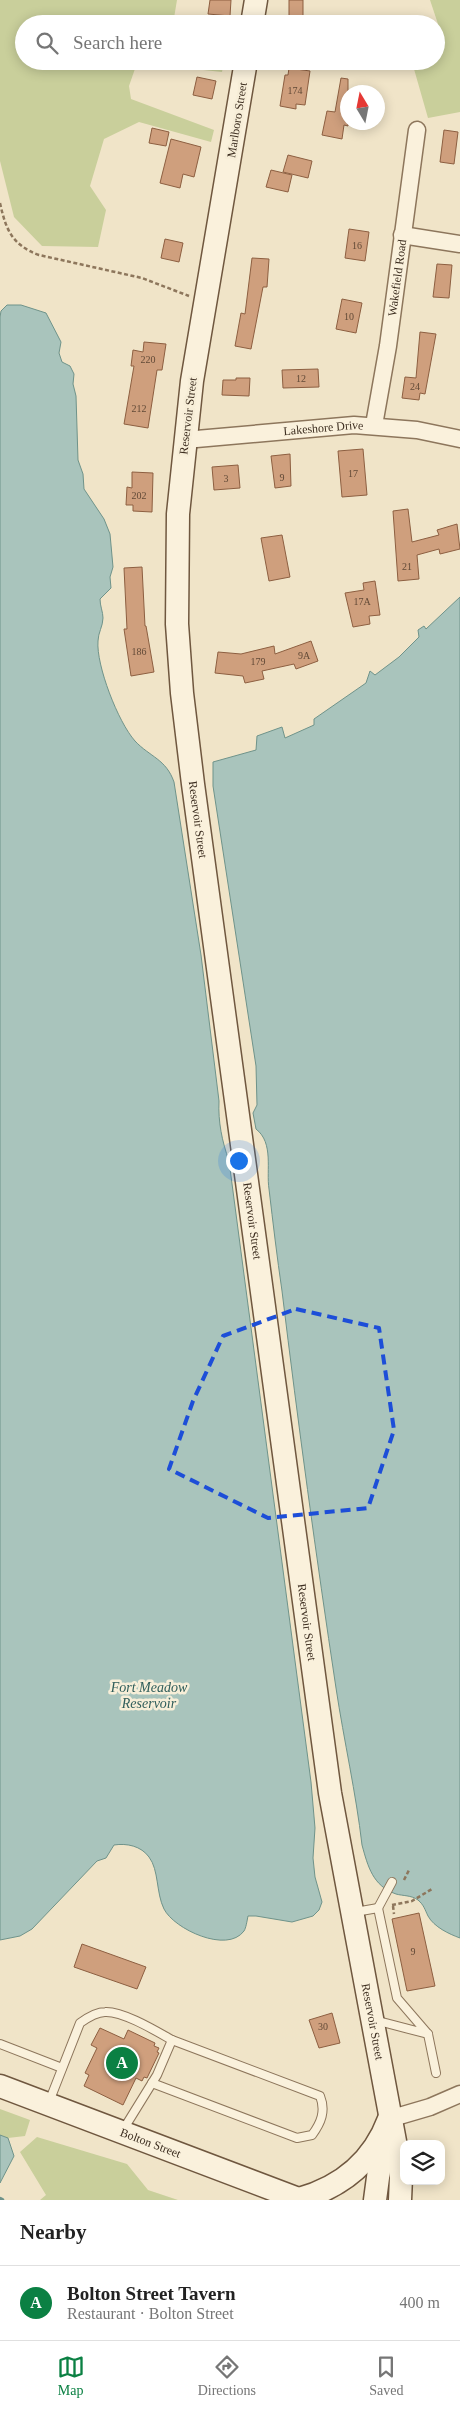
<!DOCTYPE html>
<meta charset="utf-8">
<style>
:root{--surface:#fff;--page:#f6f6f6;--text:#222;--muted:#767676;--line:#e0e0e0;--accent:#0b8043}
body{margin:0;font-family:Georgia,serif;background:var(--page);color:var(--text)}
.controls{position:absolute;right:15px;bottom:15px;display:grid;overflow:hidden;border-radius:10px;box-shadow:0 2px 12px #0003}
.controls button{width:45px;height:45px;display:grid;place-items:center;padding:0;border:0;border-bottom:1px solid var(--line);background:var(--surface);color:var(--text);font:25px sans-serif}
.compass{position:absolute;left:340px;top:85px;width:45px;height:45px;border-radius:50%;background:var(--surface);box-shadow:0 2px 12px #0003;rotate:350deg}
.you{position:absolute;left:238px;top:1160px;width:18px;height:18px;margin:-12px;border:4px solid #fff;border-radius:50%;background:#1a73e8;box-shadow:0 0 0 8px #1a73e833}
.badge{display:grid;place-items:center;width:32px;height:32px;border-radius:50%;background:var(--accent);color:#fff;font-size:16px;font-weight:700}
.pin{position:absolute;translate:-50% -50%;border:2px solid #fff;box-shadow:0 1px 5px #0006}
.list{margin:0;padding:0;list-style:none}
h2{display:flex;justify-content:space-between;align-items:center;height:65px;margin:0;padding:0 20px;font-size:21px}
h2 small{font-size:16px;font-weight:400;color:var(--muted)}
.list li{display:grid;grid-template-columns:32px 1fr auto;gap:15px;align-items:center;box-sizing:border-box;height:75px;padding:0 20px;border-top:1px solid var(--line)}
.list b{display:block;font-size:19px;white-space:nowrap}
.list p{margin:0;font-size:16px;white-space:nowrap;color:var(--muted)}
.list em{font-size:16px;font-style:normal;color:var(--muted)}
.icon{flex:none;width:28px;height:28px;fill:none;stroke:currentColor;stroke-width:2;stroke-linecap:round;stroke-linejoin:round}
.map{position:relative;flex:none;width:460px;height:2200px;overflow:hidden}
.search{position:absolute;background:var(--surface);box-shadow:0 2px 12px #0003;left:15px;right:15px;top:15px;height:55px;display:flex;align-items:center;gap:12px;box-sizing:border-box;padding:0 18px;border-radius:28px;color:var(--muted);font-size:19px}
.sheet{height:140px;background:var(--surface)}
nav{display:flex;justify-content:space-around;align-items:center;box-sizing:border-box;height:70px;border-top:1px solid var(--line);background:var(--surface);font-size:14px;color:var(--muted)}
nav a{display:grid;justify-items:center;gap:2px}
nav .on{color:var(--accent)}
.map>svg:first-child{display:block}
.green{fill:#c9cf9b}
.water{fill:#a9c4bc;stroke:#6f938a}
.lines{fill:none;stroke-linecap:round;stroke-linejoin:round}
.stream{stroke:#6f938a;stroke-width:4.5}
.building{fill:#cf9f7d;stroke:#8d5f41}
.lane-casing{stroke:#8d765c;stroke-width:10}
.street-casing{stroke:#8d765c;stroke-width:19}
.secondary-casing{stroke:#6f573f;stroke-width:25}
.path{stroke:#8d765c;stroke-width:2.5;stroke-dasharray:4 2.5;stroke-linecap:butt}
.lane{stroke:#faf1dc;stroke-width:8}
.street{stroke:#faf1dc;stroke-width:16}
.secondary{stroke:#faf1dc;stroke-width:22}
.marked{fill:none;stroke:#1d4ed8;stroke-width:4;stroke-dasharray:10 6;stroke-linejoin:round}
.labels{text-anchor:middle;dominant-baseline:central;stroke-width:5;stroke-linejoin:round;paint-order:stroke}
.number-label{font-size:10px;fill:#624a37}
.street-label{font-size:12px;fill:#3d2e20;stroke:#f7eed8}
.water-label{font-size:14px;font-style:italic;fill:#2f5d5a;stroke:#f7eed8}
</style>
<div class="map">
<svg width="460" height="2200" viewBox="0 0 460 2200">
<rect width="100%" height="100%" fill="#f0e4c8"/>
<g class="green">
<polygon points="0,0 177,0 173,24 24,24 24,61 224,61 222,72 137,63 129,86 131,99 214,130 211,142 139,122 104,139 90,186 106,210 98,247 42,246 14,217 0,161"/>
<polygon points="430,0 460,0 460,112 428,118 414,69 422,61 436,61 436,44 442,36"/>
<polygon points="0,2109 30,2120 25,2136 8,2138 0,2135"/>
<polygon points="37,2137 127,2164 148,2190 178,2200 40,2200 46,2195 20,2152"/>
</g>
<g class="water">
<path d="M7 305H21L46 313 61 342 59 353 62 362 70 366 74 374 73 384 76 396 78 460 83 474 84 489 104 519 110 534 113 567 110 577 111 588 100 599C100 606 103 612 103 618 103 626 98 633 98 641 96 665 118 722 135 741 150 757 166 759 174 782L201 955 219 1101C218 1122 222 1141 229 1161L311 1782 315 1828 313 1858 315 1877 322 1902 319 1910 313 1916 292 1922 256 1916H248C247 1921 246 1928 244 1931 227 1954 174 1929 164 1909 156 1893 159 1870 149 1857 141 1846 127 1843 114 1845L106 1858 97 1861 32 1929 20 1936 0 1940V317L1 311Z"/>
<path d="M460 597V1938C449 1934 434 1927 428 1916 425 1910 424 1905 418 1900 411 1895 403 1896 396 1894 373 1886 368 1867 362 1845 356 1793 344 1741 336 1688 316 1556 298 1423 282 1291 277 1257 273 1223 269 1189 266 1170 274 1143 256 1129L253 1113 257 1105 256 1066 213 786V762L256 750 257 736 282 727 285 738 314 725V719L366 683 370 671 375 675 399 657 419 637 418 630 424 626 426 629Z"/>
<polygon points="0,2135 8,2138 14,2156 0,2183"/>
</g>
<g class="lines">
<polyline class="stream" points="0,2199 2,2200"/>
</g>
<g class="building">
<polygon points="210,0 231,0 230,16 208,14"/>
<rect x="289" y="0" width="14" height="16"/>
<polygon points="289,68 310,71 305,105 296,104 296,109 280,106 285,75 288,75"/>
<polygon points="197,77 216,81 212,99 193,95"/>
<polygon points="341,78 348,79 348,126 344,125 342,139 322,135 327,111 335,112"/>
<polygon points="152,128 169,132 166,146 149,143"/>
<polygon points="444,130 458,132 454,164 440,162"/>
<polygon points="171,139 201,147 194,177 183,174 180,188 160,183"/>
<polygon points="288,155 312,161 308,178 283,172"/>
<polygon points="271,170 292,175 288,192 266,187"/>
<polygon points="349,229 369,232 365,261 345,258"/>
<polygon points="165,239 183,243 179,262 161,258"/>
<polygon points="252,258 269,259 267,287 263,287 251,349 235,346 241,313 245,314"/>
<polygon points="437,264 452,265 449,298 433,297"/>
<polygon points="342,299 362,303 356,333 336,329"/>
<polygon points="420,332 436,334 425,394 420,393 419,400 402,398 405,377 416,378"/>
<polygon points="144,342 166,344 162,370 157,370 148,428 124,424 134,366 131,366 133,350 143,352"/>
<polygon points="318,369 319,387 283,388 282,370"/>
<polygon points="236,378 250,378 249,396 222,395 223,380 236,380"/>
<polygon points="363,449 367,495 342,497 338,451"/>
<polygon points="290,454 291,486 275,488 271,456"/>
<polygon points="238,465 240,488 214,490 212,467"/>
<polygon points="132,472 153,473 152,512 133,511 133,505 126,505 127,487 132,488"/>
<polygon points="408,509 412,542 439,535 437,530 457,524 460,549 440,554 439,549 417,555 419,579 398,581 393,511"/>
<polygon points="282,535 290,577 269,581 261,538"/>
<polygon points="142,567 145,626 146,626 154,672 131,676 124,629 127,629 124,568"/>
<polygon points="375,581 380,615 369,616 370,624 353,627 345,593 364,590 363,583"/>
<polygon points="311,641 318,661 296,669 294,664 262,671 264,679 245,683 243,676 215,673 218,652 241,654 274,646 275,654"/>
<polygon points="419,1913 435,1986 407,1991 392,1919"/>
<polygon points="82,1944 146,1967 137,1989 74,1967"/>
<polygon points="332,2013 340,2043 319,2048 309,2020"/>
<polygon points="100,2028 124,2039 128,2030 155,2043 154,2046 159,2048 157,2052 159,2053 147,2078 144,2077 142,2081 136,2078 123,2105 84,2086 89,2075 85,2073 97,2048 91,2045"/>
</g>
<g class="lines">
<g class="lane-casing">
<g id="lane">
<polyline points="378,1908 392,1882"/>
<polyline points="361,1911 378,1908 397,1998 428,2034 382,2022"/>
<polyline points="428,2034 436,2073"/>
<polyline points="0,2044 62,2068"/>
<path d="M152 2083 297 2138 312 2135C321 2123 326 2111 320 2096L172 2040"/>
<path d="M49 2102 80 2023C87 2018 96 2012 105 2012 123 2011 156 2031 172 2040L157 2075 123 2130"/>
</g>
</g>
<g class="street-casing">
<g id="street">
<polyline points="402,235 460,244"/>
<path id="s1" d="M374 425 388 346 417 130"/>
<path id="s2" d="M185 440 354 425 417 430 460 439"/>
<polyline points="389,2119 430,2107 460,2094"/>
</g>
</g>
<g class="secondary-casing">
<g id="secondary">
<polyline points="252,24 256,0"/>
<path id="s3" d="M246 61 192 381 178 514 177 624 182 693 193 784 330 1793 397 2152 401 2177 400 2200"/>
<path id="s4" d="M0 2086 301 2200"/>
<path d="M299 2199C342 2187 373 2162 389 2119"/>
<polyline points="375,2200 383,2140"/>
</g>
</g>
<g class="path">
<path d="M0 203C6 230 12 245 39 255L142 278 189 296"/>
<polyline points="404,1880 409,1870"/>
<polyline points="392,1905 412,1901 432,1889"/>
<polyline points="393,1906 394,1914"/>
</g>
<use href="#lane" class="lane"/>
<use href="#street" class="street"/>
<use href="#secondary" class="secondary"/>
</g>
<path class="marked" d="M296 1309 379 1328 394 1430 368 1508 268 1518 169 1469 193 1401 223 1336Z"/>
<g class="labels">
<g class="number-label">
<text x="295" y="90">174</text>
<text x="357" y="245">16</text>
<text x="349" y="316">10</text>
<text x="148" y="359">220</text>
<text x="301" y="378">12</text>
<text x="415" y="386">24</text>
<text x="139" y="408">212</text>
<text x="353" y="473">17</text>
<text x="282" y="477">9</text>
<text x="226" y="478">3</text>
<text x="139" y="495">202</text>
<text x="407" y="566">21</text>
<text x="362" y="601">17A</text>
<text x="139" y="651">186</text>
<text x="304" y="655">9A</text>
<text x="258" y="661">179</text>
<text x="413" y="1951">9</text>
<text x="323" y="2026">30</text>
</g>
<g class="street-label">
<text transform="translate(237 120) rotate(-81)">Marlboro Street</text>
<text stroke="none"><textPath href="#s1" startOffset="149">Wakefield Road</textPath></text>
<text transform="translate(188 416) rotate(-83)">Reservoir Street</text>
<text stroke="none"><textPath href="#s2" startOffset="139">Lakeshore Drive</textPath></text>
<text stroke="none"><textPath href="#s3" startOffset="765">Reservoir Street</textPath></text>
<text stroke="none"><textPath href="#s3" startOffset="1170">Reservoir Street</textPath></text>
<text stroke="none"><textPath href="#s3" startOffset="1575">Reservoir Street</textPath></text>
<text stroke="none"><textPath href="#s3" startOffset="1980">Reservoir Street</textPath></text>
<text stroke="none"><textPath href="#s4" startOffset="161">Bolton Street</textPath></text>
</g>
<g class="water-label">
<text x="149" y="1687">Fort Meadow<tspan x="149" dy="16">Reservoir</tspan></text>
</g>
</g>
</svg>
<div class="controls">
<button><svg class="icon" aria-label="layers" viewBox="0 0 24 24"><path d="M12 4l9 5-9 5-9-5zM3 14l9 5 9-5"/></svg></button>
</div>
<svg class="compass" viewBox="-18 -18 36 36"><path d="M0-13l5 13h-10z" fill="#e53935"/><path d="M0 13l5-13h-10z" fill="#767676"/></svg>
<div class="you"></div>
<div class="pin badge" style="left:122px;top:2063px">A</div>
<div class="search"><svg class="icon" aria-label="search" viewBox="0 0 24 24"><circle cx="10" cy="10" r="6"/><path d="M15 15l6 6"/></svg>Search here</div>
</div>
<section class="sheet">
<h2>Nearby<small></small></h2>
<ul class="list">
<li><span class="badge">A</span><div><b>Bolton Street Tavern</b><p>Restaurant · Bolton Street</p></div><em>400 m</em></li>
</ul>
</section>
<nav>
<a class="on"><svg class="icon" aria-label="map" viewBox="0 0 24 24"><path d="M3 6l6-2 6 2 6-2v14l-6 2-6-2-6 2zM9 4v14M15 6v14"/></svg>Map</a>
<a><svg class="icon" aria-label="directions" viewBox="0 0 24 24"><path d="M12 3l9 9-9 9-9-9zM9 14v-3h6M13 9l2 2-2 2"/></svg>Directions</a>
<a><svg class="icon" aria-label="saved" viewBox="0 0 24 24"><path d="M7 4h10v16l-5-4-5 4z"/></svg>Saved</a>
</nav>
